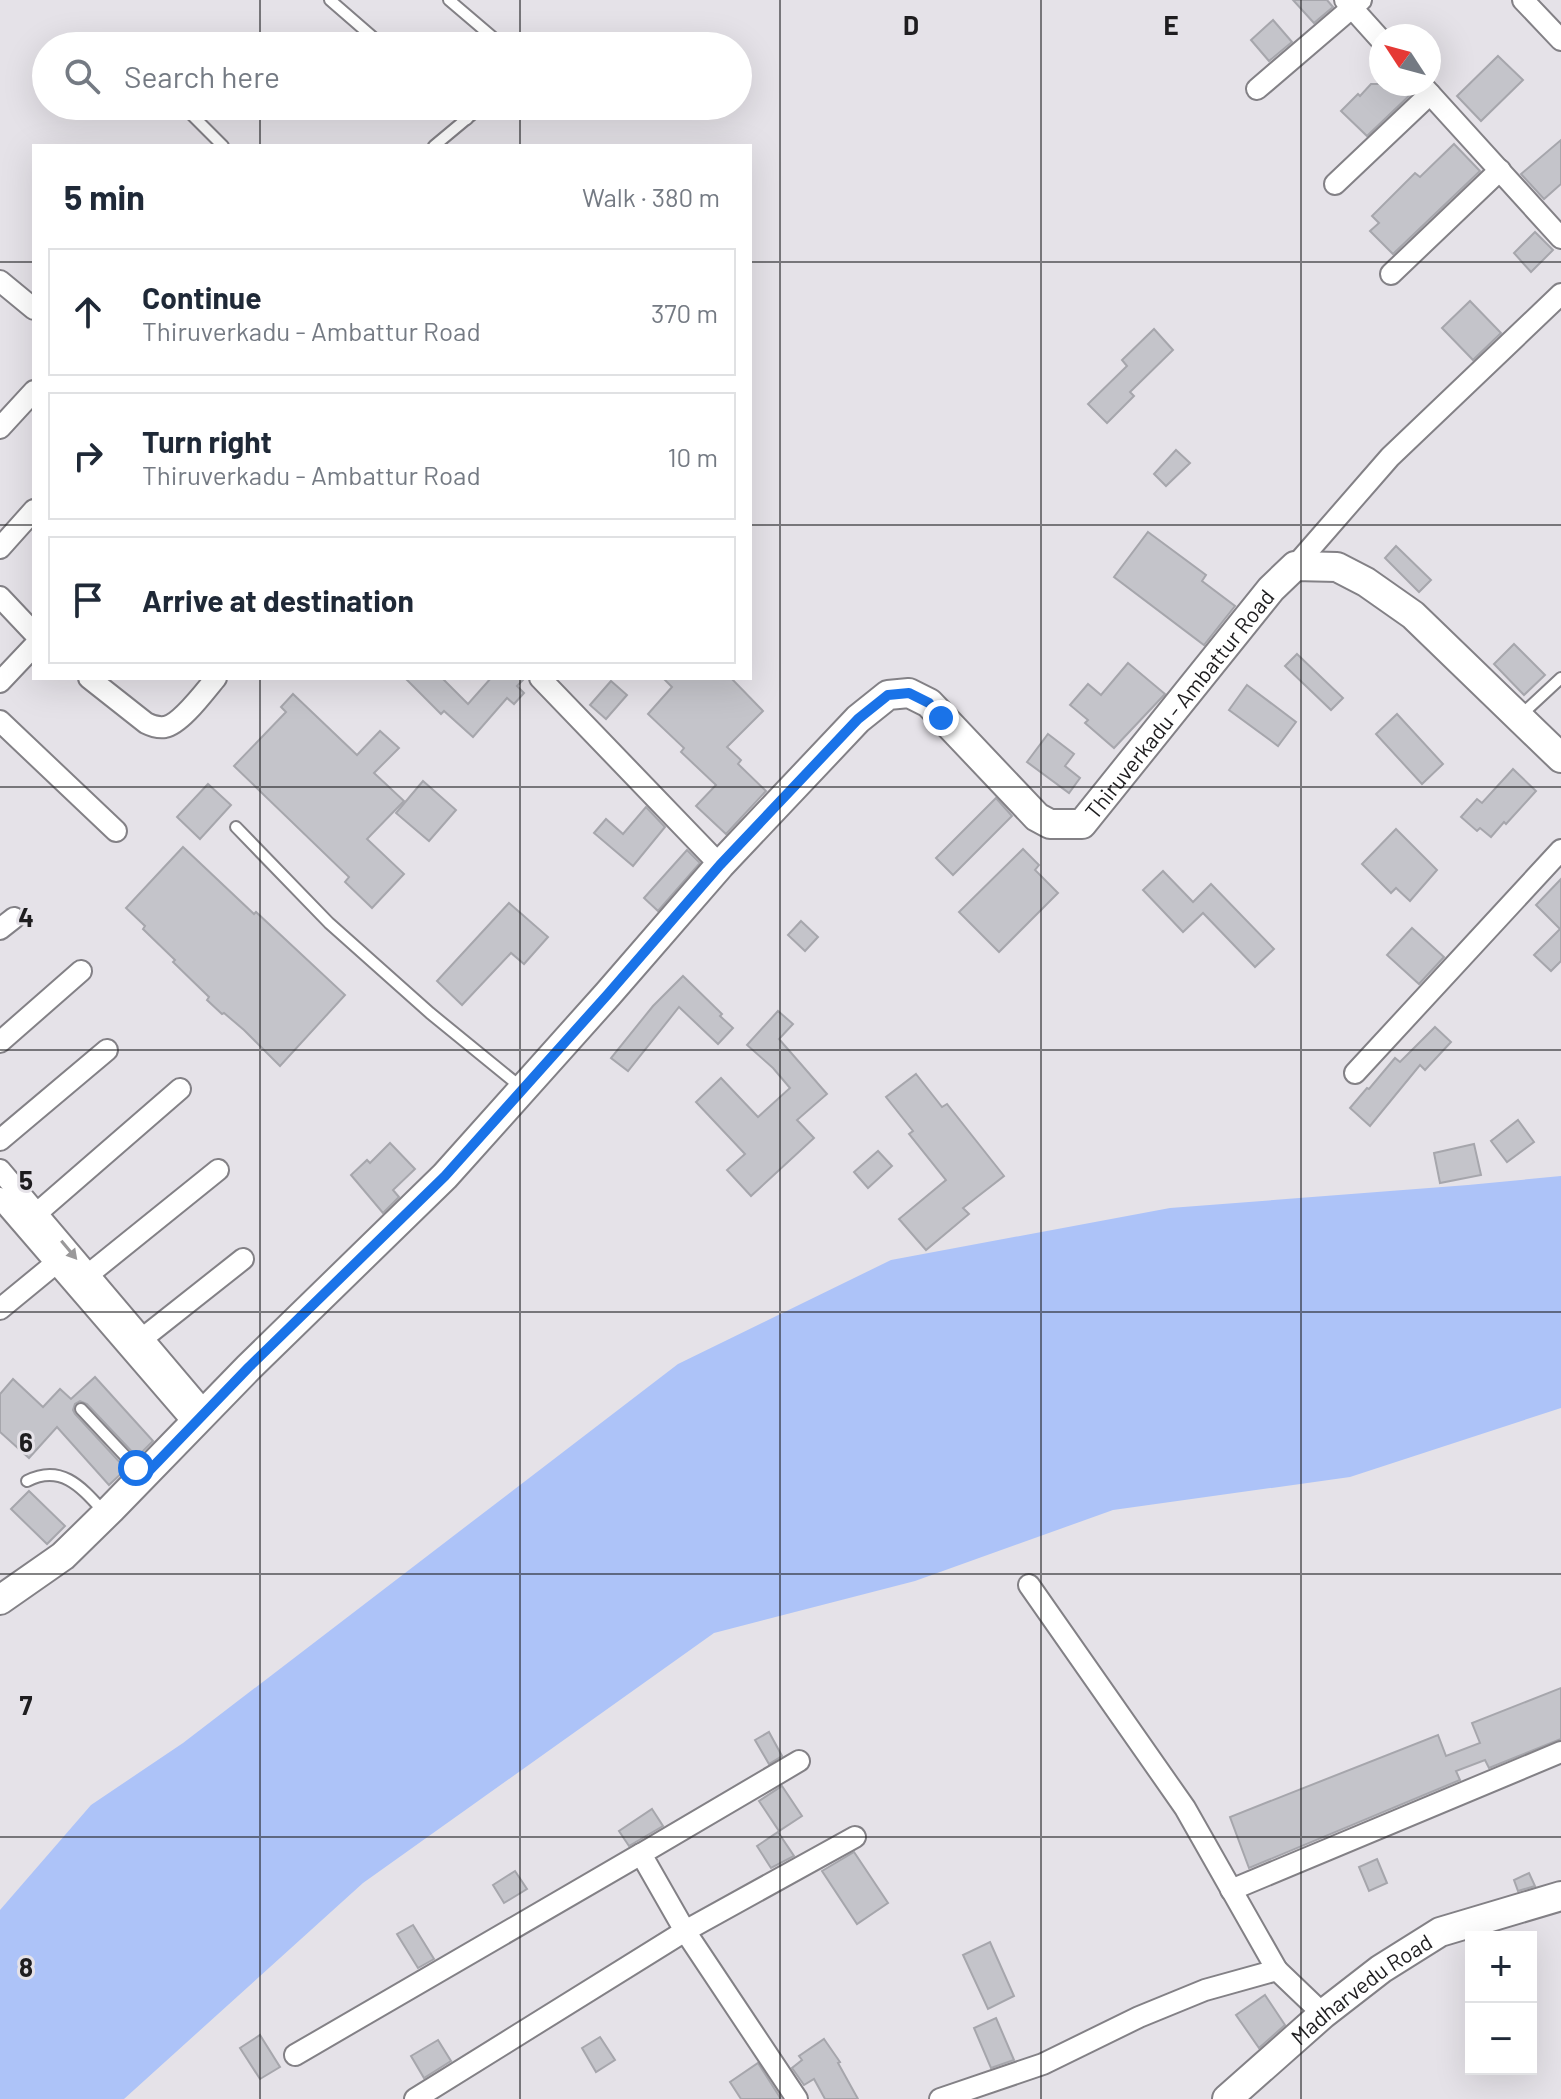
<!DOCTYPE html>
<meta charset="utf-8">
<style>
:root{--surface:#fff;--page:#f2f2f3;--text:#1f2937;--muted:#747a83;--line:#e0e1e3}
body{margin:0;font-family:Barlow,sans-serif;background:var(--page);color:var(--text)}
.controls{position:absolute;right:24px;bottom:24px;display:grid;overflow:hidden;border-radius:0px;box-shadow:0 8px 32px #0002}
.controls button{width:72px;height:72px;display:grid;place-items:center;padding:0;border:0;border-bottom:2px solid var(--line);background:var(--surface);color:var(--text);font:40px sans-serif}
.compass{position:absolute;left:1369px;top:24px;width:72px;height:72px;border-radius:50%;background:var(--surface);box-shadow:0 8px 32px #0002;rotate:306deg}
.stop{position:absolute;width:24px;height:24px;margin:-18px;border:6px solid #1a73e8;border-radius:50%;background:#fff}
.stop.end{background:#1a73e8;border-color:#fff;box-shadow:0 2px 8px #0008}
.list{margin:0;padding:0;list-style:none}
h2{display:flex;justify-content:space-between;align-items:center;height:104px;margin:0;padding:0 32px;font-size:34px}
h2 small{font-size:26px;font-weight:400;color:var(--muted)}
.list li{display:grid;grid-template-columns:52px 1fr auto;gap:24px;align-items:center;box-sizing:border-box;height:128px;margin:0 16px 16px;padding:0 16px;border:2px solid var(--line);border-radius:0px}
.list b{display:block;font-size:30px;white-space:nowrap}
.list p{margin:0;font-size:26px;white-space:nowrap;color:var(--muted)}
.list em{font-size:26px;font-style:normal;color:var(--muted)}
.icon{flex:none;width:44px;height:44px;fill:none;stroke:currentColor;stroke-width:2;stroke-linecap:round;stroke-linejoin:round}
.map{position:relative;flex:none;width:1561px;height:2099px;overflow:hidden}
.search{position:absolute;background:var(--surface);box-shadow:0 8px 32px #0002;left:32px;top:32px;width:720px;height:88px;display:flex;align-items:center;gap:20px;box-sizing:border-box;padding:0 28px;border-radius:44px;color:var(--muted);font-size:30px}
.panel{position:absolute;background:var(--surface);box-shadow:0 8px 32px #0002;left:32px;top:144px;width:720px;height:536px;border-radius:0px}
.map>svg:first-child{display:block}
.water{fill:#adc3f8}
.building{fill:#c4c4ca;stroke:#a6a6ac;stroke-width:2}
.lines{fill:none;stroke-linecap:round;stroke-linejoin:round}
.lane-casing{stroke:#838186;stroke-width:14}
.street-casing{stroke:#838186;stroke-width:24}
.secondary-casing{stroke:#838186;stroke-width:32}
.lane{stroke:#fff;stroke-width:10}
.street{stroke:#fff;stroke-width:20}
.secondary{stroke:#fff;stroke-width:28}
.oneway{fill:#9a999a}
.route{stroke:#1a73e8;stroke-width:10}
.grid{fill:none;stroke:#1e1d1f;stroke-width:2;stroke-opacity:0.55}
.labels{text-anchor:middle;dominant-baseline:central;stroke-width:6;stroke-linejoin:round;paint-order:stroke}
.street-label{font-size:22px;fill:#1e1d1f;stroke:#e5e2e8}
.grid-label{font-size:26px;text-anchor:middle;font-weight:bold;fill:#1e1d1f;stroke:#e5e2e8;stroke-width:6;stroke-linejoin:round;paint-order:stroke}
</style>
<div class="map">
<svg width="1561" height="2099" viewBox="0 0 1561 2099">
<rect width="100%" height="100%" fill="#e5e2e8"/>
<polygon class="water" points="1561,1176 1561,1408 1350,1477 1113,1510 915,1581 714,1633 363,1883 124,2099 0,2099 0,1910 91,1805 183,1743 678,1364 891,1260 1170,1208 1468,1185"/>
<g class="building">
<polygon points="1293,0 1327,0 1333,7 1314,23"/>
<polygon points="1273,20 1292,42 1269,61 1251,40"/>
<polygon points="1498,56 1523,80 1481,121 1457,96"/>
<polygon points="1371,84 1408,84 1412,93 1367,136 1341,111 1358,94 1360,96"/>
<polygon points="1561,140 1561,184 1544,199 1521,174"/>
<polygon points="1454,144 1480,171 1393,254 1370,231 1379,223 1372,216 1415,173 1420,177"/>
<polygon points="1535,232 1553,250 1531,272 1514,253"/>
<polygon points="1470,301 1501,333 1473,360 1442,328"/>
<polygon points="1154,329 1173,350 1130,392 1134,396 1107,423 1088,404 1127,366 1122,360"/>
<polygon points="1176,450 1190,463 1166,486 1154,474"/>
<polygon points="1148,532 1206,575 1202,581 1235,606 1204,645 1114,577"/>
<polygon points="1396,546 1431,580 1419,592 1385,558"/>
<polygon points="1514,644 1545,675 1524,695 1494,664"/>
<polygon points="1297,654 1343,698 1331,710 1285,666"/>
<polygon points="1128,663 1165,694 1114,748 1085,723 1088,720 1070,705 1088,684 1101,695"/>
<polygon points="405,678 442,678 468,704 491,678 525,678 517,686 524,693 514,704 507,698 473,737 444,711 441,714"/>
<polygon points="663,678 731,678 763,711 727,747 741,760 738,764 766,791 726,834 696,806 716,785 681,752 684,748 648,714 672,687"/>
<polygon points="611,681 627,695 606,719 590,705"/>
<polygon points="1247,685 1296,722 1278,746 1229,710"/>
<polygon points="293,694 357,755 380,731 399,748 374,773 404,801 367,839 404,874 372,908 345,882 349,877 234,766 286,712 281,707"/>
<polygon points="1397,714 1443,764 1422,784 1376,734"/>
<polygon points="1048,734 1074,754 1065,766 1080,778 1069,793 1027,762"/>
<polygon points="1513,769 1536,791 1506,824 1504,822 1491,837 1480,828 1477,831 1461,817 1477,799 1482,803"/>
<polygon points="423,781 456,810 429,841 396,813"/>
<polygon points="208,784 231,805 200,839 177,817"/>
<polygon points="996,798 1012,816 953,875 936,858"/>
<polygon points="646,807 665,827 633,866 594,833 606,819 623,834"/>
<polygon points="1396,829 1437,870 1410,901 1396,888 1391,893 1362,864"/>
<polygon points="183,847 254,914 256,912 345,995 280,1066 244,1030 224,1013 222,1014 207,1000 209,997 173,962 175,960 143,929 145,926 126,908"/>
<polygon points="1023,849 1039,865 1035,870 1058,893 999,952 959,912"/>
<polygon points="687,850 700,863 658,911 644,898"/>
<polygon points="1163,871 1193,902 1211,884 1274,949 1255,967 1203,913 1183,932 1143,890"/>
<polygon points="1561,879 1561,961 1551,971 1534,955 1560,929 1536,905"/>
<polygon points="509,903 548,937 524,964 511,953 462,1005 437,981"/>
<polygon points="801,921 818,937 805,951 788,935"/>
<polygon points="1412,928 1444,957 1419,984 1387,955"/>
<polygon points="683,976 722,1014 720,1016 733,1028 718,1044 679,1007 628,1071 611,1058 653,1006"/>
<polygon points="778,1011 793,1024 779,1039 827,1094 797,1120 814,1138 751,1196 727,1170 745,1154 696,1102 721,1078 758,1117 790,1088 773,1068 747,1045"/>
<polygon points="1435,1027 1451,1042 1425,1070 1420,1065 1370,1126 1350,1108 1367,1088 1369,1089 1395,1058 1400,1062"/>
<polygon points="916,1074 942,1107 947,1104 1004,1176 963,1208 969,1214 926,1250 899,1219 946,1180 909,1134 913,1131 886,1097"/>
<polygon points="1518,1120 1534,1142 1507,1162 1491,1141"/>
<polygon points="390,1143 415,1169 393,1190 399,1197 383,1213 351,1175 367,1160 370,1163"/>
<polygon points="1474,1144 1481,1175 1440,1183 1434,1153"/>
<polygon points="878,1151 892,1166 868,1188 854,1172"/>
<polygon points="95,1377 153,1441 137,1457 87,1404 80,1401 75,1404 73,1410 75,1414 126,1469 109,1485 57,1427 29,1458 0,1432 0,1394 13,1379 43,1407 60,1389 71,1399"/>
<polygon points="29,1491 65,1526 47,1544 11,1509"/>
<polygon points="1561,1688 1561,1739 1489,1768 1485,1760 1456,1771 1460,1780 1249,1868 1230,1817 1438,1735 1446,1756 1480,1743 1472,1723"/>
<polygon points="769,1732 782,1756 769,1764 755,1740"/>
<polygon points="782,1786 802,1816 779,1831 759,1801"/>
<polygon points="652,1809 663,1826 629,1846 619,1831"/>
<polygon points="778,1832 794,1856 771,1868 757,1846"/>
<polygon points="854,1852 888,1903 857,1924 822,1871"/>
<polygon points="1377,1859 1387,1883 1369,1891 1359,1867"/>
<polygon points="515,1871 527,1889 504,1903 493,1885"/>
<polygon points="1529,1873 1535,1886 1518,1891 1514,1880"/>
<polygon points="413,1925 434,1959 418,1968 397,1934"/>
<polygon points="990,1942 1014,1996 988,2009 963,1955"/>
<polygon points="1265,1995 1285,2025 1259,2048 1236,2015"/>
<polygon points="996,2018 1014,2060 991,2068 974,2028"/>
<polygon points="260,2035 280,2067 260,2079 240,2048"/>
<polygon points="600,2037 615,2060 596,2072 582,2048"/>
<polygon points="824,2039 840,2062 838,2063 858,2099 825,2099 814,2079 804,2085 792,2068 802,2060 799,2056"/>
<polygon points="438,2040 451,2061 424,2078 411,2056"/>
<polygon points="758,2063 781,2099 741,2099 730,2082"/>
</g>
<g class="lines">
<g class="lane-casing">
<g id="lane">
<polyline points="330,0 383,46"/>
<polyline points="449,0 503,46"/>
<polyline points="183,106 223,146"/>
<polyline points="452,106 467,119"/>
<polyline points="434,146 482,106"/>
<polyline points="1520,716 1561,678"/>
<polyline points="236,827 329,923 430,1013 522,1088"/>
<polyline points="81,1409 143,1475"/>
<path d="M27 1481C62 1463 82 1488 105 1513"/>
</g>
</g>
<g class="street-casing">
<g id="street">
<polyline points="1345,0 1381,40"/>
<polyline points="1523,0 1561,40"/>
<polyline points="1421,84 1561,238"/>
<polyline points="1257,89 1361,0"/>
<polyline points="1335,184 1430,94"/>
<polyline points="1391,274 1500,170"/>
<polyline points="0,281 34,309"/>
<polyline points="0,428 34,391"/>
<polyline points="0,548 34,510"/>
<polyline points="1295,566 1390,457 1561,294"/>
<polyline points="0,597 34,633"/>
<path d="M89 678 146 723C152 726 158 728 165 727 181 724 205 691 216 678"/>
<polyline points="540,678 720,865"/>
<polyline points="0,682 34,646"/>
<polyline points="0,721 116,831"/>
<polyline points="0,929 14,918"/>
<polyline points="0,1042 81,971"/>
<polyline points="1355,1073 1561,850"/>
<polyline points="0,1140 107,1050"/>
<polyline points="0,1170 205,1412"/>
<polyline points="0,1198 194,1423"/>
<polyline points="29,1220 180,1089"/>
<polyline points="89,1274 218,1170"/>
<polyline points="0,1309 56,1263"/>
<polyline points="133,1346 243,1259"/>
<polyline points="1029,1585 1185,1808 1277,1970"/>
<polyline points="1231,1890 1561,1752"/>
<polyline points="295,2055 641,1854"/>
<polyline points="415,2099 685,1931 855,1837"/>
<polyline points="797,2099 685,1931 641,1854 799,1761"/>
<polyline points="940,2099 1043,2064 1139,2017 1205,1990 1277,1970 1323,2014"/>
</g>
</g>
<g class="secondary-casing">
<g id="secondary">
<path id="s1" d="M0 1600 63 1556 111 1509 249 1367 445 1176 608 994 720 865 858 719 888 695 909 693 929 703 1037 817 1050 824H1082L1271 589 1295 566 1337 567 1366 582 1413 615 1561 758"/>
<path id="s2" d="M1227 2099 1323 2014 1381 1969 1440 1932 1561 1896"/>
</g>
</g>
<use href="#lane" class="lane"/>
<use href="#street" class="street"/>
<use href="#secondary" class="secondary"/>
</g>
<defs><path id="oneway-solid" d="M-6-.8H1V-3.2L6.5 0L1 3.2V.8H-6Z" transform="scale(2)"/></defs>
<use class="oneway" href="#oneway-solid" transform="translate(69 1250) rotate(50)"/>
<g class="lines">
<polyline class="route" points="136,1468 144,1476 249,1367 445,1176 608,994 720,865 858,719 888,695 909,693 929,703 941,718"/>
</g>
<path class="grid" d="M260 0V46M520 0V46M780 0V2099M1041 0V2099M1301 0V2099M260 106V146M520 106V146M0 262H34M750 262H1561M0 525H34M750 525H1561M260 678V2099M520 678V2099M0 787H1561M0 1050H1561M0 1312H1561M0 1574H1561M0 1837H1561"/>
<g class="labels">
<g class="street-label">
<text stroke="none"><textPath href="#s1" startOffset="1672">Thiruverkadu - Ambattur Road</textPath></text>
<text stroke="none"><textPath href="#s2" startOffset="174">Madharvedu Road</textPath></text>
</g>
</g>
<g class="grid-label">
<text x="911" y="35">D</text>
<text x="1171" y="35">E</text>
<text x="26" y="927">4</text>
<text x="26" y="1190">5</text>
<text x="26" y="1452">6</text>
<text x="26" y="1715">7</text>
<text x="26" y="1977">8</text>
</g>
</svg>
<div class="controls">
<button>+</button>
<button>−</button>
</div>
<svg class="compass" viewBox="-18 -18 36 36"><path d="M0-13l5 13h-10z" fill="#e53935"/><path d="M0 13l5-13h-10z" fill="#747a83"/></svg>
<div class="stop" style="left:136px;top:1468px"></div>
<div class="stop end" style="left:941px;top:718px"></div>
<div class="search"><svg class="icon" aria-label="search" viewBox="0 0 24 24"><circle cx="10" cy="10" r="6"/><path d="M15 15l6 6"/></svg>Search here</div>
<section class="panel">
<h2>5 min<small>Walk · 380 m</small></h2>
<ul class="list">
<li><svg class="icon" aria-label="ahead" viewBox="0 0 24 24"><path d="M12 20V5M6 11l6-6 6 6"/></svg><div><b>Continue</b><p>Thiruverkadu - Ambattur Road</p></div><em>370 m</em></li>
<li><svg class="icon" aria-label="right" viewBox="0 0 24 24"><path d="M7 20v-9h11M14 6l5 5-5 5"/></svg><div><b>Turn right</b><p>Thiruverkadu - Ambattur Road</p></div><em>10 m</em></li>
<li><svg class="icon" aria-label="arrive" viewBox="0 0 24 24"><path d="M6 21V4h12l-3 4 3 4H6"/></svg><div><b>Arrive at destination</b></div></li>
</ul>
</section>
</div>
